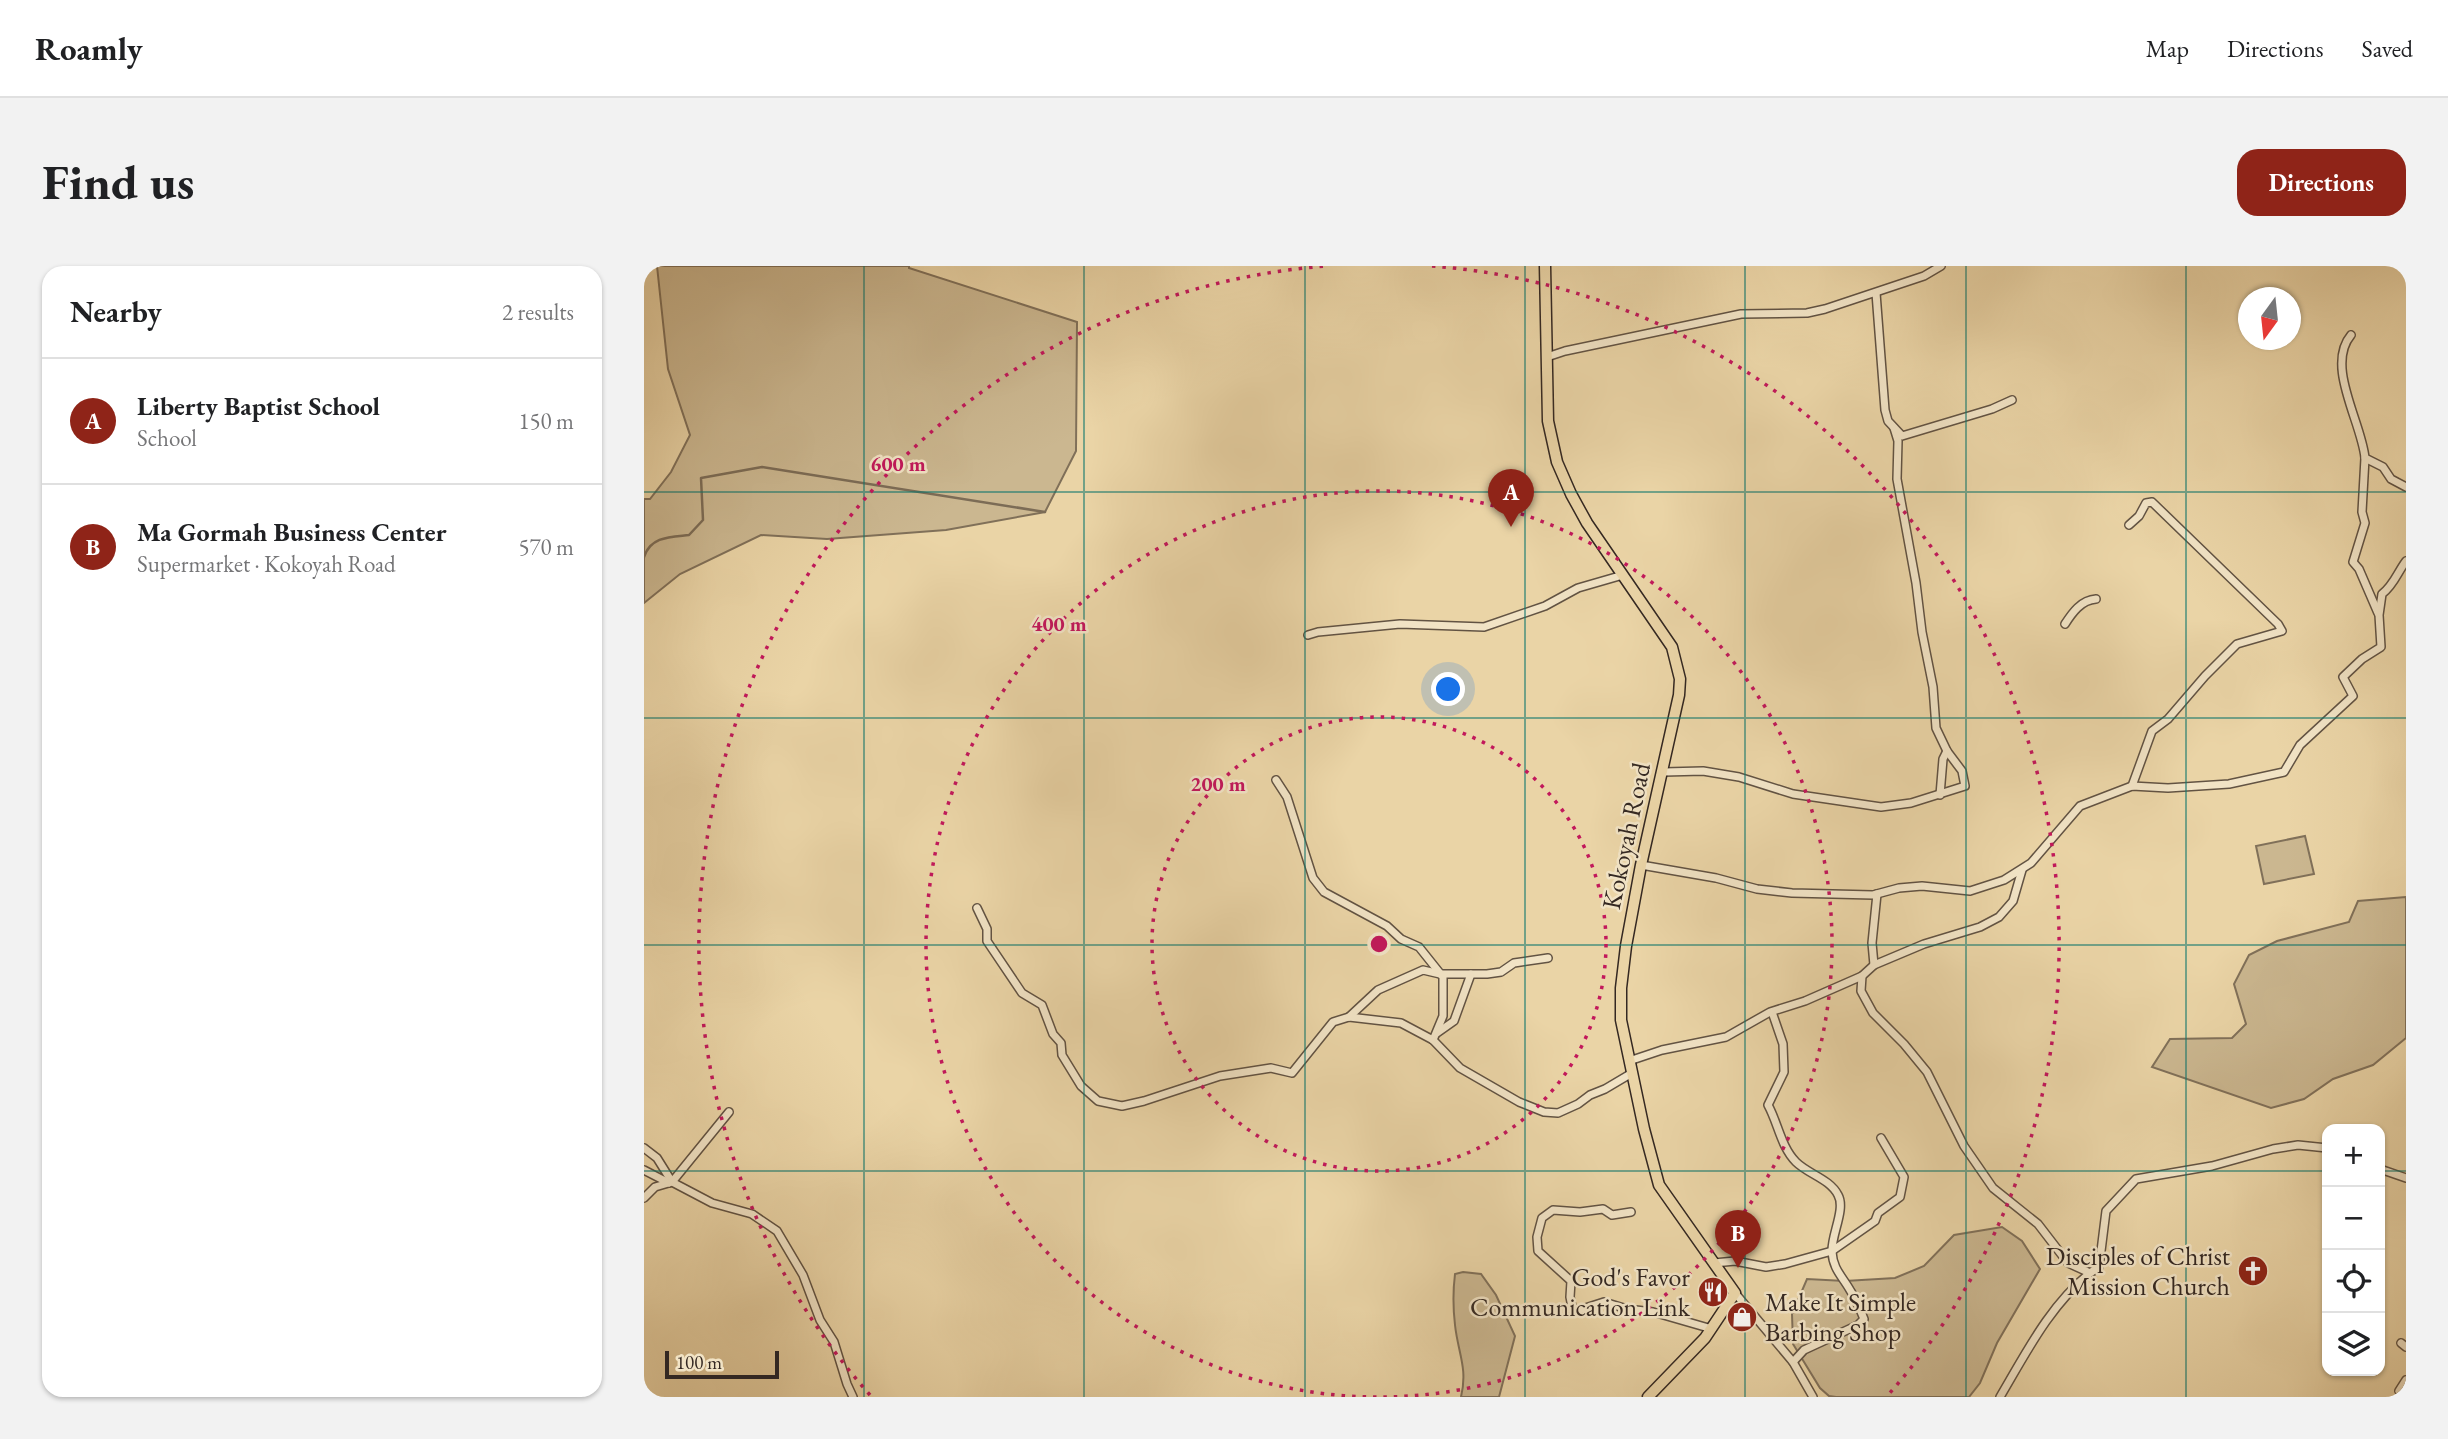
<!DOCTYPE html>
<meta charset="utf-8">
<style>
:root{--surface:#fff;--page:#f2f2f2;--text:#202124;--muted:#757577;--line:#e0e0e0;--accent:#8f2418}
body{margin:0;font-family:"EB Garamond",serif;background:var(--page);color:var(--text)}
.controls{position:absolute;right:21px;bottom:21px;display:grid;overflow:hidden;border-radius:14px;box-shadow:0 2px 5px #0004}
.controls button{width:63px;height:63px;display:grid;place-items:center;padding:0;border:0;border-bottom:2px solid var(--line);background:var(--surface);color:var(--text);font:35px sans-serif}
.compass{position:absolute;left:1594px;top:21px;width:63px;height:63px;border-radius:50%;background:var(--surface);box-shadow:0 2px 5px #0004;rotate:195deg}
.scale{position:absolute;left:21px;bottom:18px;width:114px;box-sizing:border-box;padding-left:7px;border:4px solid #342822;border-top:0;font-size:19px;line-height:24px;white-space:nowrap;color:#342822;-webkit-text-stroke:5px #f1e3c5;paint-order:stroke}
.you{position:absolute;left:805px;top:424px;width:24px;height:24px;margin:-18px;border:5px solid #fff;border-radius:50%;background:#1a73e8;box-shadow:0 0 0 10px #1a73e833}
.badge{display:grid;place-items:center;width:46px;height:46px;border-radius:50%;background:var(--accent);color:#fff;font-size:23px;font-weight:700}
.pin{position:absolute;translate:-50% -58px;filter:drop-shadow(0 2px 4px #0008)}
.pin::after{content:'';position:absolute;top:37px;width:24px;height:21px;background:inherit;clip-path:polygon(0 0,100% 0,50% 100%)}
.list{margin:0;padding:0;list-style:none}
h2{display:flex;justify-content:space-between;align-items:center;height:91px;margin:0;padding:0 28px;font-size:30px}
h2 small{font-size:23px;font-weight:400;color:var(--muted)}
.list li{display:grid;grid-template-columns:46px 1fr auto;gap:21px;align-items:center;box-sizing:border-box;height:126px;padding:0 28px;border-top:2px solid var(--line)}
.list b{display:block;font-size:26px;white-space:nowrap}
.list p{margin:0;font-size:23px;white-space:nowrap;color:var(--muted)}
.list em{font-size:23px;font-style:normal;color:var(--muted)}
.icon{flex:none;width:38px;height:38px;fill:none;stroke:currentColor;stroke-width:2;stroke-linecap:round;stroke-linejoin:round}
.map{position:relative;flex:none;width:1762px;height:1131px;overflow:hidden;border-radius:21px}
header{display:flex;align-items:center;gap:42px;box-sizing:border-box;height:98px;padding:0 35px;background:var(--surface);border-bottom:2px solid var(--line)}
header strong{font-size:33px}
nav{display:flex;gap:38px;margin-inline-start:auto;font-size:24px}
.intro{display:flex;align-items:center;justify-content:space-between;box-sizing:border-box;height:168px;padding:0 42px}
h1{margin:0;font-size:49px}
.button{padding:18px 32px;border-radius:21px;background:var(--accent);color:#fff;font-size:24px;font-weight:700}
main{display:flex;gap:42px;padding:0 42px}
aside{flex:1;background:var(--surface);border-radius:21px;box-shadow:0 2px 5px #0004}
.map>svg:first-child{display:block}
.green{fill:#cbb790;stroke:#807059;stroke-width:2}
.lines{fill:none;stroke-linecap:round;stroke-linejoin:round}
.stream{stroke:#7c6c56;stroke-width:2.5}
.street-casing{stroke:#625343;stroke-width:10}
.primary-casing{stroke:#342822;stroke-width:13}
.street{stroke:#f1e3c5;stroke-width:7}
.primary{stroke:#ead4a6;stroke-width:10}
.grid{fill:none;stroke:#0f766e;stroke-width:2;stroke-opacity:0.55}
.ring{fill:none;stroke:#c2185b;stroke-width:3.5;stroke-dasharray:3.5 7}
.labels{text-anchor:middle;dominant-baseline:central;stroke-width:5;stroke-linejoin:round;paint-order:stroke}
.street-label{font-size:26px;fill:#342822;stroke:#f1e3c5}
.poi-label{font-size:26px;fill:#342822;stroke:#f1e3c5;text-anchor:end}
.centre{fill:#c2185b;stroke:#f1e3c5;stroke-width:3.5}
.ring-label{font-size:21px;text-anchor:middle;font-weight:bold;fill:#c2185b;stroke:#f1e3c5;stroke-width:5;stroke-linejoin:round;paint-order:stroke}
</style>
<header>
<strong>Roamly</strong>
<nav><a>Map</a><a>Directions</a><a>Saved</a></nav>
</header>
<div class="intro"><h1>Find us</h1><a class="button">Directions</a></div>
<main>
<aside>
<h2>Nearby<small>2 results</small></h2>
<ul class="list">
<li><span class="badge">A</span><div><b>Liberty Baptist School</b><p>School</p></div><em>150 m</em></li>
<li><span class="badge">B</span><div><b>Ma Gormah Business Center</b><p>Supermarket · Kokoyah Road</p></div><em>570 m</em></li>
</ul>
</aside>
<div class="map">
<svg width="1762" height="1131" viewBox="0 0 1762 1131">
<rect width="100%" height="100%" fill="#ead4a6"/>
<filter id="stains"><feTurbulence type="fractalNoise" baseFrequency=".00286" numOctaves="4"/><feColorMatrix values="0 0 0 0 .2 0 0 0 0 .09 0 0 0 0 .02 0 0 0 .5 -.17"/></filter>
<radialGradient id="worn" r=".72"><stop offset=".6" stop-color="#630" stop-opacity="0"/><stop offset="1" stop-color="#630" stop-opacity=".3"/></radialGradient>
<g class="green">
<polygon points="13,0 265,0 265,2 433,56 432,185 401,246 302,264 183,273 117,269 36,308 0,337 0,233 6,233 27,206 46,169 24,103"/>
<polygon points="1661,570 1670,608 1620,618 1612,580"/>
<polygon points="1762,631 1762,772 1729,799 1689,813 1660,833 1627,842 1508,801 1526,773 1588,772 1602,758 1590,718 1605,689 1633,675 1705,656 1714,635"/>
<polygon points="1358,961 1378,975 1396,1003 1353,1077 1336,1117 1325,1131 1192,1131 1185,1130 1176,1122 1149,1078 1148,1048 1163,1013 1201,1015 1251,1012 1280,1000 1310,969"/>
<path d="M819 1006 837 1008 852 1029 871 1070 855 1131H817C824 1102 814 1087 811 1059 809 1042 809 1024 811 1008Z"/>
</g>
<g class="lines">
<path class="stream" d="M0 291C7 270 27 271 45 269L59 254 57 212 118 201 401 246"/>
<g class="street-casing">
<g id="street">
<polyline points="1232,27 1241,144 1244,155 1258,170 1348,143 1368,134"/>
<path d="M1707 69C1681 100 1718 157 1721 192L1739 201 1747 213 1762 221"/>
<polyline points="903,91 921,85 1097,48 1163,47 1181,43 1280,10 1297,0"/>
<polyline points="1721,192 1718,246 1721,257 1709,296 1715,303 1734,347"/>
<polyline points="1485,259 1495,250 1502,237 1508,236 1634,358 1638,365 1593,378 1561,410 1524,453 1508,465 1488,520"/>
<path d="M1421 358C1428 347 1437 334 1452 333"/>
<polyline points="664,369 674,366 756,358 840,361 901,340 934,322 979,309"/>
<polyline points="1020,506 1059,505 1095,511 1149,528 1237,541 1267,537 1321,520 1318,505 1303,485 1292,462 1289,421 1278,366 1272,317 1253,213 1254,175 1250,162"/>
<polyline points="632,514 643,531 669,612 680,626 743,660 757,673 775,681 799,711 799,750 789,774"/>
<polyline points="1296,529 1299,493 1303,485"/>
<path d="M997 599 1072 612 1113 623 1148 627 1229 629 1255 622 1278 620 1326 625 1360 614 1387 597 1436 540 1488 520 1524 522 1585 518 1640 506 1656 479 1709 430 1699 411 1718 393 1737 381 1735 349 1738 328C1750 319 1753 307 1762 295"/>
<polyline points="1233,628 1228,677 1230,699 1218,710 1217,725 1229,747 1260,778 1283,806 1320,880 1349,922 1394,958 1424,997 1446,1007 1455,1001 1462,945 1492,913 1568,900 1629,883 1654,879 1683,882"/>
<polyline points="333,642 343,663 343,675 378,727 398,739 409,768 417,777 418,789 437,820 454,835 478,840 500,835 576,810 627,802 648,807 689,756 705,751 757,757 789,774 816,802 875,836 900,846 914,847 934,838 946,829 961,823 988,807"/>
<polyline points="1230,699 1280,678 1336,661 1355,651 1369,635 1378,604"/>
<path d="M1128 746 1139 778 1140 806 1124 839C1134 857 1137 881 1152 896 1164 908 1186 913 1194 929 1202 943 1187 969 1188 986 1189 1003 1198 1010 1206 1024 1212 1033 1216 1043 1220 1053L1214 1059 1160 1084 1149 1096"/>
<polyline points="705,751 734,724 779,704 796,708 843,708 857,706 870,697 904,692"/>
<polyline points="793,767 810,755 827,708"/>
<polyline points="985,795 1018,784 1082,771 1126,746 1161,735 1218,710"/>
<polyline points="0,882 13,892 28,916 68,937 108,948 133,965 159,1009 176,1054 190,1076 203,1118 209,1131"/>
<polyline points="1736,903 1762,912"/>
<polyline points="0,904 25,917"/>
<polyline points="0,932 11,921 28,916 85,846"/>
<polyline points="987,946 968,949 959,943 936,946 909,944 898,952 893,971 894,985 927,1015 926,1031 929,1046 960,1036 983,1043 1009,1046 1068,1063"/>
<polyline points="1070,997 1091,995 1122,1001 1141,998 1188,985 1231,955 1234,947 1256,931 1260,911 1237,872"/>
<polyline points="1091,1027 1149,1096 1169,1131"/>
<polyline points="1757,1077 1762,1081"/>
<polyline points="1755,1125 1762,1114"/>
<path d="M1356 1131C1382 1087 1406 1039 1446 1007"/>
</g>
</g>
<g class="primary-casing">
<polyline id="primary" points="901,0 904,155 913,196 927,228 943,257 1028,381 1036,413 1035,429 997,599 982,680 977,722 977,754 1000,863 1015,919 1091,1027 1061,1072 1004,1131"/>
</g>
<use href="#street" class="street"/>
<use href="#primary" class="primary"/>
</g>
<path class="grid" d="M220 0V1131M440 0V1131M661 0V1131M881 0V1131M1101 0V1131M1322 0V1131M1542 0V1131M0 226H1762M0 452H1762M0 679H1762M0 905H1683M1736 905H1762"/>
<g class="ring">
<circle cx="735" cy="678" r="227"/>
<circle cx="735" cy="678" r="453"/>
<path d="M226 1129A680 680 0 0 1 682 0M788 0A680 680 0 0 1 1244 1129"/>
</g>
<defs>
<g id="church-disc" transform="scale(1.575)"><circle r="9.5" fill="#8f2418" stroke="#f1e3c5"/><path d="M-1.2-6h2.4v3.5h3.3v2.4h-3.3V6h-2.4V-.1h-3.3v-2.4h3.3Z" fill="#fff"/></g>
<g id="restaurant-disc" transform="scale(1.575)"><circle r="9.5" fill="#8f2418" stroke="#f1e3c5"/><path d="M-5-6h1v4h1v-4h1v4h1v-4h1v5L-1.5 .5V6h-2V.5L-5-1ZM5-6V6H3V1.5H1.5Q1.5-4 5-6Z" fill="#fff"/></g>
<g id="shop-disc" transform="scale(1.575)"><circle r="9.5" fill="#8f2418" stroke="#f1e3c5"/><path d="M-5-2.5h2.3a2.7 3.5 0 0 1 5.4 0H5L5.5 6h-11ZM-1.5-2.5h3a1.5 2.3 0 0 0-3 0Z" fill="#fff"/></g>
</defs>
<g fill-rule="evenodd">
<use href="#church-disc" x="1609" y="1005"/>
<use href="#restaurant-disc" x="1069" y="1026"/>
<use href="#shop-disc" x="1098" y="1051"/>
</g>
<g class="labels">
<g class="street-label">
<text transform="translate(982 570) rotate(-78)">Kokoyah Road</text>
</g>
<g class="poi-label">
<text x="1586" y="990">Disciples of Christ<tspan x="1586" dy="30">Mission Church</tspan></text>
<text x="1046" y="1011">God's Favor<tspan x="1046" dy="30">Communication Link</tspan></text>
<text x="1121" y="1036" text-anchor="start">Make It Simple<tspan x="1121" dy="30">Barbing Shop</tspan></text>
</g>
</g>
<circle cx="735" cy="678" r="10" class="centre"/>
<g class="ring-label">
<text x="254" y="205">600 m</text>
<text x="415" y="365">400 m</text>
<text x="574" y="525">200 m</text>
</g>
<rect width="100%" height="100%" filter="url(#stains)"/>
<rect width="100%" height="100%" fill="url(#worn)"/>
</svg>
<div class="controls">
<button>+</button>
<button>−</button>
<button><svg class="icon" aria-label="locate" viewBox="0 0 24 24"><circle cx="12" cy="12" r="6"/><path d="M12 2v4M12 18v4M2 12h4M18 12h4"/></svg></button>
<button><svg class="icon" aria-label="layers" viewBox="0 0 24 24"><path d="M12 4l9 5-9 5-9-5zM3 14l9 5 9-5"/></svg></button>
</div>
<svg class="compass" viewBox="-18 -18 36 36"><path d="M0-13l5 13h-10z" fill="#e53935"/><path d="M0 13l5-13h-10z" fill="#757577"/></svg>
<div class="scale">100 m</div>
<div class="you"></div>
<div class="pin badge" style="left:867px;top:261px">A</div>
<div class="pin badge" style="left:1094px;top:1002px">B</div>
</div>
</main>
